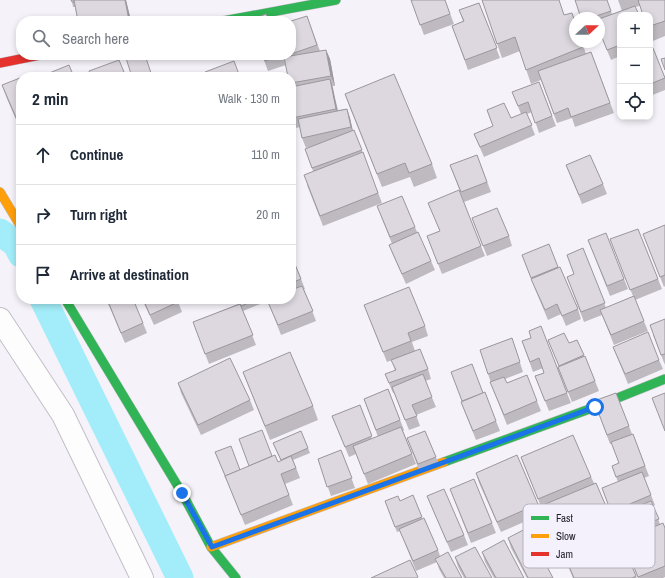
<!DOCTYPE html>
<meta charset="utf-8">
<style>
:root{--surface:#fff;--page:#f2f2f3;--text:#1f2937;--muted:#747a83;--line:#e0e1e3}
body{margin:0;font-family:"Archivo Narrow",sans-serif;background:var(--page);color:var(--text)}
.controls{position:absolute;right:12px;top:12px;display:grid;overflow:hidden;border-radius:8px;box-shadow:0 2px 6px #0003}
.controls button{width:36px;height:36px;display:grid;place-items:center;padding:0;border:0;border-bottom:1px solid var(--line);background:var(--surface);color:var(--text);font:20px sans-serif}
.compass{position:absolute;left:569px;top:12px;width:36px;height:36px;border-radius:50%;background:var(--surface);box-shadow:0 2px 6px #0003;rotate:68deg}
.stop{position:absolute;width:12px;height:12px;margin:-9px;border:3px solid #1a73e8;border-radius:50%;background:#fff}
.stop.end{background:#1a73e8;border-color:#fff;box-shadow:0 1px 4px #0008}
.list{margin:0;padding:0;list-style:none}
h2{display:flex;justify-content:space-between;align-items:center;height:52px;margin:0;padding:0 16px;font-size:17px}
h2 small{font-size:13px;font-weight:400;color:var(--muted)}
.list li{display:grid;grid-template-columns:26px 1fr auto;gap:12px;align-items:center;box-sizing:border-box;height:60px;padding:0 16px;border-top:1px solid var(--line)}
.list b{display:block;font-size:15px;white-space:nowrap}
.list em{font-size:13px;font-style:normal;color:var(--muted)}
.icon{flex:none;width:22px;height:22px;fill:none;stroke:currentColor;stroke-width:2;stroke-linecap:round;stroke-linejoin:round}
.map{position:relative;flex:none;width:665px;height:578px;overflow:hidden}
.search{position:absolute;background:var(--surface);box-shadow:0 2px 6px #0003;left:16px;top:16px;width:280px;height:44px;display:flex;align-items:center;gap:10px;box-sizing:border-box;padding:0 14px;border-radius:16px;color:var(--muted);font-size:15px}
.panel{position:absolute;background:var(--surface);box-shadow:0 2px 6px #0003;left:16px;top:72px;width:280px;height:232px;border-radius:16px}
.map>svg:first-child{display:block}
.lines{fill:none;stroke-linecap:round;stroke-linejoin:round}
.canal{stroke:#a2edf9;stroke-width:27}
.street-casing{stroke:#c1bec6;stroke-width:24}
.fast-casing{stroke:#c1bec6;stroke-width:10}
.slow-casing{stroke:#c1bec6;stroke-width:10}
.jam-casing{stroke:#c1bec6;stroke-width:10}
.street{stroke:#fefdfe;stroke-width:22}
.fast{stroke:#30b455;stroke-width:9}
.slow{stroke:#ff9f0a;stroke-width:9}
.jam{stroke:#e5322d;stroke-width:9}
.wall{fill:#bebac0}
.shaded-wall{fill:#9b979c}
.building{fill:#ddd8df;stroke:#9b979c}
.route{stroke:#1a73e8;stroke-width:5}
.key{fill:#f4f0fc;stroke:#b5b1bd;stroke-width:1}
.key-label{font-size:11px;fill:#231f2a}
</style>
<div class="map">
<svg width="665" height="578" viewBox="0 0 665 578">
<rect width="100%" height="100%" fill="#f5f3f9"/>
<g class="lines">
<g class="canal">
<polyline points="0,232 16,244 21,254"/>
<polyline points="43,299 180,578"/>
</g>
<g class="street-casing">
<polyline id="street" points="0,319 63,415 142,578"/>
</g>
<g class="fast-casing">
<g id="fast">
<polyline points="223,21 336,0"/>
<polyline points="65,299 182,493 211,547 236,578"/>
<polyline points="444,462 595,407 665,379"/>
</g>
</g>
<g class="slow-casing">
<g id="slow">
<polyline points="0,192 21,227"/>
<polyline points="211,547 444,462"/>
</g>
</g>
<g class="jam-casing">
<polyline id="jam" points="0,63 40,55"/>
</g>
<use href="#street" class="street"/>
<use href="#fast" class="fast"/>
<use href="#slow" class="slow"/>
<use href="#jam" class="jam"/>
</g>
<g class="wall">
<polygon points="126,0 131,21 78,21 75,7 73,7 72,2"/>
<polygon points="411,0 445,0 454,24 424,35"/>
<polygon points="482,0 564,15 572,13 575,21 575,42 582,42 586,54 591,52 614,113 575,127 572,118 557,123 541,80 531,84 520,51 502,58"/>
<polygon points="607,0 612,14 622,11 618,0 665,0 665,36 653,41 650,33 650,15 640,6 635,7 620,15 620,56 611,60 599,31 599,18 581,18"/>
<polygon points="479,3 500,58 468,70 452,26 463,21 459,10"/>
<polygon points="307,16 320,51 326,50 330,59 335,86 332,86 338,110 347,109 350,118 353,131 354,130 382,203 323,226 307,185 313,171 305,149 311,146 306,148 302,138 300,127 296,128 291,113 291,77 289,55 291,55 291,21"/>
<polygon points="650,49 665,77 665,90 650,96"/>
<polygon points="262,55 282,55 286,65 268,71"/>
<polygon points="119,60 125,77 91,77"/>
<polygon points="21,80 21,131 7,99 2,85"/>
<polygon points="539,82 556,126 539,133 532,112 527,114 535,135 484,157 474,134 493,126 487,110 511,118 521,114 512,92"/>
<polygon points="345,94 432,164 437,178 414,187 410,177 382,187 350,108"/>
<polygon points="477,155 491,192 464,202 450,165"/>
<polygon points="566,165 603,184 607,194 582,204"/>
<polygon points="428,203 481,246 485,256 442,274 427,236 440,231"/>
<polygon points="377,206 415,227 417,232 431,261 435,270 406,284 393,255 389,245 392,244"/>
<polygon points="472,218 509,236 512,246 487,256"/>
<polygon points="665,225 665,286 664,287 643,234"/>
<polygon points="588,240 624,279 628,289 610,296"/>
<polygon points="583,248 606,308 633,296 614,249 658,279 662,289 635,300 648,331 614,345 602,315 584,322 567,277 574,274 567,255"/>
<polygon points="291,253 301,279 305,289 304,289 316,321 281,335 269,304 268,304 266,299 291,299"/>
<polygon points="522,255 559,268 578,309 581,319 566,326 561,314 548,320 535,289"/>
<polygon points="106,299 143,323 147,333 125,343"/>
<polygon points="142,299 177,299 182,312 154,325"/>
<polygon points="236,299 261,299 263,303 243,311 256,345 209,364 193,322 238,304"/>
<polygon points="364,305 425,326 428,336 412,342 415,351 428,369 431,379 425,381 436,407 416,415 420,426 409,430 394,393 393,393 385,374 395,371 392,360 387,362"/>
<polygon points="665,319 665,365 653,335"/>
<polygon points="512,338 523,372 505,379 507,383 537,401 541,411 507,425 494,392 480,350"/>
<polygon points="531,338 567,393 571,403 549,411 535,376 544,373 543,368 533,372 522,341"/>
<polygon points="548,340 569,343 577,340 595,381 599,391 572,402 558,367 559,366"/>
<polygon points="613,347 659,360 663,369 628,384"/>
<polygon points="243,372 313,406 318,420 270,440 248,385"/>
<polygon points="178,383 250,400 254,410 201,435 181,393"/>
<polygon points="388,389 404,430 403,431 416,464 368,484 356,454 349,457 332,416 360,405 372,439 378,437 364,399"/>
<polygon points="483,393 496,421 500,431 476,440 461,402"/>
<polygon points="616,393 632,434 633,434 649,476 644,478 655,505 653,506 660,524 665,528 665,577 663,578 638,578 602,488 618,482 612,466 619,463 612,444 610,444 594,401"/>
<polygon points="425,431 438,462 419,470 407,438"/>
<polygon points="273,443 308,448 310,453 293,460 300,478 285,484 293,505 245,525 215,452 240,470 272,456 278,462 281,461"/>
<polygon points="341,450 355,488 331,496 318,459"/>
<polygon points="521,457 591,477 594,483 596,483 637,578 573,578 548,519 544,509 542,509"/>
<polygon points="476,473 538,504 542,514 501,532 479,483"/>
<polygon points="450,489 492,523 496,533 471,543"/>
<polygon points="413,495 422,519 438,550 440,556 462,578 444,578 439,569 437,562 416,571 400,531 397,532 385,501 400,501"/>
<polygon points="427,496 464,535 468,545 451,552"/>
<polygon points="508,538 553,578 527,578 511,548"/>
<polygon points="482,552 524,578 494,578 485,562"/>
<polygon points="455,557 492,578 464,578 458,567"/>
</g>
<g class="shaded-wall">
<polygon points="125,0 126,0 131,21 129,21"/>
<polygon points="326,50 330,59 335,86 331,76"/>
<polygon points="330,79 333,88 339,119 336,109"/>
<polygon points="347,109 350,118 354,137 351,127"/>
</g>
<g class="building">
<polygon points="71,0 74,0 74,2 72,2"/>
<polygon points="74,0 125,0 129,20 124,21 78,21"/>
<polygon points="411,0 445,0 450,14 420,25"/>
<polygon points="482,0 559,0 564,15 572,13 575,22 575,42 581,42 583,47 526,70 515,37 497,44"/>
<polygon points="575,0 607,0 611,11 590,18 581,18"/>
<polygon points="638,0 665,0 665,21 650,26 650,15 643,15"/>
<polygon points="479,3 497,48 465,60 452,26 464,21 459,10"/>
<polygon points="635,6 639,15 620,15 620,45 607,50 599,30 599,19"/>
<polygon points="266,14 269,21 249,21"/>
<polygon points="307,16 317,45 291,54 291,21"/>
<polygon points="653,48 665,78 650,84 650,49"/>
<polygon points="326,50 331,76 291,83 291,77 288,77 284,57"/>
<polygon points="591,52 610,103 571,117 568,108 554,114 538,71"/>
<polygon points="125,55 145,55 152,76 148,77 132,77"/>
<polygon points="262,55 281,55 265,61"/>
<polygon points="665,58 665,70 661,59"/>
<polygon points="119,60 124,72 111,77 91,77 89,71"/>
<polygon points="234,61 240,77 207,77 205,72"/>
<polygon points="69,65 74,77 43,77 42,76"/>
<polygon points="394,74 432,164 409,173 405,163 377,174 345,94"/>
<polygon points="20,78 21,80 21,129 2,85"/>
<polygon points="330,79 336,109 292,118 291,113 291,87"/>
<polygon points="539,82 552,116 535,123 528,102 518,106 512,92"/>
<polygon points="504,103 511,118 526,112 532,125 480,147 474,134 493,126 487,110"/>
<polygon points="347,109 351,127 302,138 298,119"/>
<polygon points="354,130 362,150 312,168 305,149"/>
<polygon points="363,152 378,193 320,216 304,175"/>
<polygon points="477,155 487,182 461,192 450,165"/>
<polygon points="590,155 603,184 579,195 566,165"/>
<polygon points="459,190 481,246 438,264 427,236 440,231 428,203"/>
<polygon points="402,196 415,227 390,237 377,206"/>
<polygon points="497,208 509,236 483,246 472,218"/>
<polygon points="665,225 665,275 660,277 643,234"/>
<polygon points="638,229 658,279 630,290 610,239"/>
<polygon points="418,232 431,261 402,274 389,245"/>
<polygon points="606,233 624,279 607,286 588,240"/>
<polygon points="549,244 558,267 531,278 522,255"/>
<polygon points="583,248 605,303 581,312 567,277 574,274 567,255"/>
<polygon points="292,257 301,279 291,283 291,258"/>
<polygon points="560,267 578,309 562,316 557,304 545,310 531,279"/>
<polygon points="302,286 313,311 278,325 267,300 270,299 291,299 291,290"/>
<polygon points="409,287 425,326 408,333 411,341 383,352 364,305"/>
<polygon points="634,296 644,321 611,335 600,310"/>
<polygon points="107,299 133,299 143,323 121,333"/>
<polygon points="143,299 177,299 178,302 150,315"/>
<polygon points="236,299 258,299 241,306 240,304 238,304"/>
<polygon points="240,304 253,335 205,354 193,322"/>
<polygon points="665,319 665,354 661,355 650,325"/>
<polygon points="541,326 567,393 545,401 535,376 544,373 539,358 530,362 522,341 531,338 529,331"/>
<polygon points="648,332 659,360 625,374 613,347"/>
<polygon points="564,333 569,343 577,340 584,355 559,366 548,340"/>
<polygon points="512,338 520,362 488,374 480,350"/>
<polygon points="420,349 428,369 389,383 385,374 396,370 391,360"/>
<polygon points="290,352 313,406 265,426 243,372"/>
<polygon points="585,356 595,381 568,392 558,367"/>
<polygon points="230,358 250,400 198,425 178,383"/>
<polygon points="472,364 483,393 462,401 451,372"/>
<polygon points="423,374 432,397 412,405 417,416 405,420 392,387"/>
<polygon points="527,375 537,401 504,415 490,382 504,377 507,383"/>
<polygon points="388,389 400,420 376,430 364,399"/>
<polygon points="485,392 496,421 473,431 461,402"/>
<polygon points="616,393 629,426 607,435 594,401"/>
<polygon points="665,393 665,431 652,398"/>
<polygon points="360,405 372,436 345,447 332,416"/>
<polygon points="401,427 412,454 364,474 353,446"/>
<polygon points="262,430 272,456 249,466 239,439"/>
<polygon points="301,431 308,448 281,460 273,443"/>
<polygon points="425,431 436,457 418,464 407,438"/>
<polygon points="633,434 645,466 616,477 612,466 619,463 611,442"/>
<polygon points="573,435 591,477 538,499 521,457"/>
<polygon points="231,446 240,470 225,476 227,480 215,452"/>
<polygon points="341,450 352,478 327,487 318,459"/>
<polygon points="275,455 278,462 291,456 296,468 281,474 289,495 241,515 225,476"/>
<polygon points="517,455 538,504 497,522 476,473"/>
<polygon points="642,472 651,495 611,512 602,488"/>
<polygon points="474,479 492,523 468,533 450,489"/>
<polygon points="596,483 636,576 632,578 574,578 543,505"/>
<polygon points="444,489 464,535 447,542 427,496"/>
<polygon points="413,495 422,517 395,527 385,501 398,496 400,501"/>
<polygon points="651,501 659,519 620,534 613,516"/>
<polygon points="424,518 438,550 413,561 399,529"/>
<polygon points="663,523 665,528 665,566 638,577 623,540"/>
<polygon points="527,528 553,578 528,578 508,538"/>
<polygon points="504,540 524,578 496,578 482,552"/>
<polygon points="475,547 492,578 466,578 455,557"/>
<polygon points="448,552 462,578 446,578 435,559"/>
<polygon points="410,560 418,577 416,578 371,578"/>
</g>
<g class="lines">
<polyline class="route" points="182,493 212,547 595,407"/>
</g>
<rect x="523" y="504" width="132" height="64" rx="6" class="key"/>
<rect x="531" y="516" width="18" height="4" fill="#30b455"/>
<rect x="531" y="534" width="18" height="4" fill="#ff9f0a"/>
<rect x="531" y="552" width="18" height="4" fill="#e5322d"/>
<g class="key-label">
<text x="556" y="522">Fast</text>
<text x="556" y="540">Slow</text>
<text x="556" y="558">Jam</text>
</g>
</svg>
<div class="controls">
<button>+</button>
<button>−</button>
<button><svg class="icon" aria-label="locate" viewBox="0 0 24 24"><circle cx="12" cy="12" r="6"/><path d="M12 2v4M12 18v4M2 12h4M18 12h4"/></svg></button>
</div>
<svg class="compass" viewBox="-18 -18 36 36"><path d="M0-13l5 13h-10z" fill="#e53935"/><path d="M0 13l5-13h-10z" fill="#747a83"/></svg>
<div class="stop" style="left:595px;top:407px"></div>
<div class="stop end" style="left:182px;top:493px"></div>
<div class="search"><svg class="icon" aria-label="search" viewBox="0 0 24 24"><circle cx="10" cy="10" r="6"/><path d="M15 15l6 6"/></svg>Search here</div>
<section class="panel">
<h2>2 min<small>Walk · 130 m</small></h2>
<ul class="list">
<li><svg class="icon" aria-label="ahead" viewBox="0 0 24 24"><path d="M12 20V5M6 11l6-6 6 6"/></svg><div><b>Continue</b></div><em>110 m</em></li>
<li><svg class="icon" aria-label="right" viewBox="0 0 24 24"><path d="M7 20v-9h11M14 6l5 5-5 5"/></svg><div><b>Turn right</b></div><em>20 m</em></li>
<li><svg class="icon" aria-label="arrive" viewBox="0 0 24 24"><path d="M6 21V4h12l-3 4 3 4H6"/></svg><div><b>Arrive at destination</b></div></li>
</ul>
</section>
</div>
